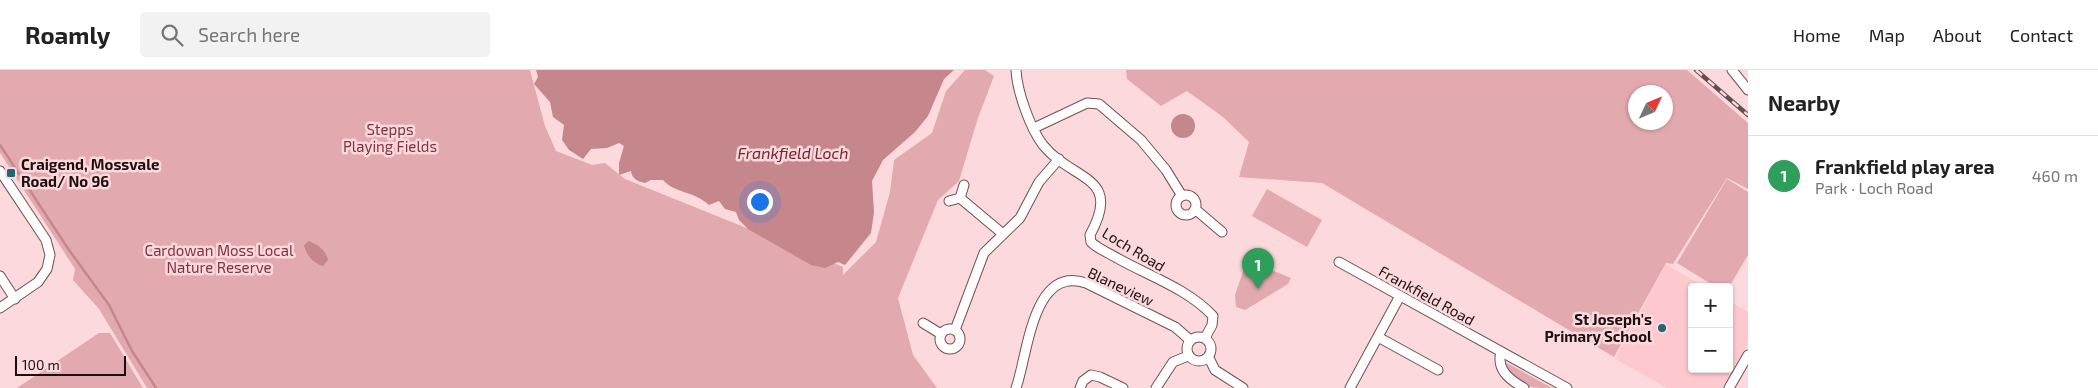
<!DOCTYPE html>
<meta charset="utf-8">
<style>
:root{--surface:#fff;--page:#f2f2f2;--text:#222;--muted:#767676;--line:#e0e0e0;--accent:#0b8043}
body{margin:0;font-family:"Exo 2",sans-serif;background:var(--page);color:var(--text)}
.controls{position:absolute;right:15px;bottom:15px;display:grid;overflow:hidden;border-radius:5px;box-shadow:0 1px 4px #0004}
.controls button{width:45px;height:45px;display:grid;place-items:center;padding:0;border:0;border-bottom:1px solid var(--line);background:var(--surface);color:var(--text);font:25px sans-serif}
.compass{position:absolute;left:1628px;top:15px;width:45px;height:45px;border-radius:50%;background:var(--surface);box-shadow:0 1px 4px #0004;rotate:46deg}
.scale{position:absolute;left:15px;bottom:12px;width:111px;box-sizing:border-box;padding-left:5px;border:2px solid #1d0f10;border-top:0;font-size:14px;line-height:18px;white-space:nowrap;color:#1d0f10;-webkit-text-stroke:4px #fcd9dc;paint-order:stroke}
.you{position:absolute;left:759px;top:131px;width:18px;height:18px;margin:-12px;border:4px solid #fff;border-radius:50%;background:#1a73e8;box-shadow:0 0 0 8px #1a73e833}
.badge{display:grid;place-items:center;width:32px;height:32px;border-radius:50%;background:var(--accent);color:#fff;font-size:16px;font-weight:700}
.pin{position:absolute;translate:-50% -41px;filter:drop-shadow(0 1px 2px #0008)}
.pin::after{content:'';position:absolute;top:26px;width:18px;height:15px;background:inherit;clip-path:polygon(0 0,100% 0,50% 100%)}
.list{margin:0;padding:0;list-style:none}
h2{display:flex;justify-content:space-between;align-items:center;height:65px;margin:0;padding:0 20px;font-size:21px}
h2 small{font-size:16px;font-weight:400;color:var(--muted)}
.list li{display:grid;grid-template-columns:32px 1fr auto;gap:15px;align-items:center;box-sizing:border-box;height:80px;padding:0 20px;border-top:1px solid var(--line)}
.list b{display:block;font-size:19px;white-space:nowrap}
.list p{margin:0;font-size:16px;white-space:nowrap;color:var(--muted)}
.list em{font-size:16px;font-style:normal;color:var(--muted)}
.icon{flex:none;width:28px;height:28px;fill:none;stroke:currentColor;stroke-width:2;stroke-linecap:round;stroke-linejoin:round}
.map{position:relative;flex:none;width:1748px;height:318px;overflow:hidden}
header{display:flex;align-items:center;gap:30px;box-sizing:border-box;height:70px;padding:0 25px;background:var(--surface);border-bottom:1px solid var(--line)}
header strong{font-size:24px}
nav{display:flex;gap:28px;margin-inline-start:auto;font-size:18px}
.search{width:350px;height:45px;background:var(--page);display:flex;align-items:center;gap:12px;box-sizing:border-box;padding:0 18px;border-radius:5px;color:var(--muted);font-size:19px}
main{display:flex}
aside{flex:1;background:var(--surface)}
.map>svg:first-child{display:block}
.built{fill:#fdc9ce}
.green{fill:#e2a9ae;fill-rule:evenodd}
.water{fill:#c5868c}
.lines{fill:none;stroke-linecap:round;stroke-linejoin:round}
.stream{stroke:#c5868c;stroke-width:2.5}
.street-casing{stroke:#745054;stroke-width:11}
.street{stroke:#fff;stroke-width:9}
.rail-casing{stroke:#634e50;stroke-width:4.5}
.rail{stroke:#fcd9dc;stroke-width:2.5;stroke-dasharray:8;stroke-linecap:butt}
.poi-dot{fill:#216677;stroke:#fcd9dc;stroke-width:2}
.labels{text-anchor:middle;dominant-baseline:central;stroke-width:5;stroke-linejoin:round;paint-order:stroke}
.park-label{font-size:15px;fill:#80323f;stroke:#fcd9dc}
.poi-label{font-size:15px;font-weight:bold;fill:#1d0f10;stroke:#fcd9dc;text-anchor:start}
.street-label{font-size:15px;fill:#1d0f10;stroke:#fcd9dc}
.water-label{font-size:16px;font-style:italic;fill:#712533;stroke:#fcd9dc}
</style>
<header>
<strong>Roamly</strong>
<div class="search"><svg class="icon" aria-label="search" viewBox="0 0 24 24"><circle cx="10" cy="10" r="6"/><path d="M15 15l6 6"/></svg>Search here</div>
<nav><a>Home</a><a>Map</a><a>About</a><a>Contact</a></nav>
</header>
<main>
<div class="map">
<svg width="1748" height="318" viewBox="0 0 1748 318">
<rect width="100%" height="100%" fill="#fcd9dc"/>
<polygon class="built" points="1666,194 1705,217 1692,217 1692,299 1729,299 1729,231 1748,242 1748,274 1722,318 1667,318 1615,289"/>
<g class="green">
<polygon points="0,0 530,0 545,56 556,81 592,95 605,93 625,109 843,197 843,205 876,172 890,122 894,90 932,63 946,21 965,0 985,0 994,6 978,48 959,111 938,130 898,228 913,285 937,318 147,318 99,239 73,210 75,199 0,83"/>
<path d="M1126 0H1687L1748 53V119L1727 108 1673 194 1666 193 1614 287 1322 113 1239 107 1249 72 1223 47 1187 21 1161 36 1127 9ZM1636 22H1666V52H1636Z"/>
<polygon points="1727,109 1748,122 1748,185 1729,217 1716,217 1677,193"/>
<polygon points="1267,119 1322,150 1307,177 1252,146"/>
<polygon points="1247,190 1291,208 1288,214 1245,240 1236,237 1235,225"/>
<polygon points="99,263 110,263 143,318 17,318"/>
<path d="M1505 292 1552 318C1524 318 1521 317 1503 294Z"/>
</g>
<g class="water">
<path d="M536 0H954L944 9 928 46 915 62 883 90 872 111 874 142 871 163 845 195 838 192 825 198 811 195 748 159 739 150 736 142 725 139 719 131 709 135C694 121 674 123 663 110H651L645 113C637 111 632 109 631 101L619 105V93L624 76 619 73 607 78 591 79 583 89 569 80 562 70 564 55 553 47 550 32 534 14 538 7Z"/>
<circle cx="1183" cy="56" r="12"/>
<path d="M309 171C319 176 325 179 328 190L323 196C313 193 306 185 304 175Z"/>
</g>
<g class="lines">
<polyline class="stream" points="0,75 69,180 109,235 132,281 156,318"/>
<g class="street-casing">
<g id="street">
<path d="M1016 0C1017 21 1030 58 1043 75 1073 112 1123 105 1090 165L1091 172C1098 179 1109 183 1117 188 1149 206 1188 219 1213 246L1212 255 1205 268"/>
<polyline points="1732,0 1748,20"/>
<polyline points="1034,58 1087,33 1099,34 1141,70 1166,100 1182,126"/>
<polyline points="0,101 46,170 50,185 47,199 38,212 0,238"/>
<circle cx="1186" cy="135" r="10"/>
<polyline points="960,128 1003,164"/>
<polyline points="949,131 960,128 964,115"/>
<polyline points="1195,139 1222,162"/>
<polyline points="1339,192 1567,318"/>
<polyline points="0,206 15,229"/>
<polyline points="923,253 941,264"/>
<circle cx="950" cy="269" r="10"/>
<polyline points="955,260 984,183 1020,148 1039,112 1059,89"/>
<circle cx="1199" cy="279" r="12"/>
<polyline points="1378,267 1438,300"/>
<path d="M1501 282C1496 300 1510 310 1524 318"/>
<polyline points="1209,288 1215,300 1243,318"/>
<path d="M1016 318C1028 285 1032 195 1086 213L1175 257 1190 270"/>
<polyline points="1080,318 1083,311 1091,305 1100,307 1123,318"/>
<polyline points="1156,318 1173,292 1188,286"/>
<polyline points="1350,318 1400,226"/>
<polyline points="1729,318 1748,285"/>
</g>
</g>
<use href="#street" class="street"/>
<g class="rail-casing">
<polyline id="rail" points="1696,0 1748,45"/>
</g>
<use href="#rail" class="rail"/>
</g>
<g class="poi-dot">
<rect x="6" y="98" width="10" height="10" rx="2.5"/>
<circle cx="1662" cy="258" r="5"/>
</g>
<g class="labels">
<g class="park-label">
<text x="390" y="59">Stepps<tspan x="390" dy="17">Playing Fields</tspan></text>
<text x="219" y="180">Cardowan Moss Local<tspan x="219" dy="17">Nature Reserve</tspan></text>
</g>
<g class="poi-label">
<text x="21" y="94">Craigend, Mossvale<tspan x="21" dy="17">Road/ No 96</tspan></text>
<text x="1652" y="249" text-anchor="end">St Joseph's<tspan x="1652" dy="17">Primary School</tspan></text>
</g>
<g class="street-label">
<text transform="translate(1134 179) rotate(31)">Loch Road</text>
<text transform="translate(1121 216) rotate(25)">Blaneview</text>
<text transform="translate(1427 225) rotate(29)">Frankfield Road</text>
</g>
<g class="water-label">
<text x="793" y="82">Frankfield Loch</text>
</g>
</g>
</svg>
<div class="controls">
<button>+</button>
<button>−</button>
</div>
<svg class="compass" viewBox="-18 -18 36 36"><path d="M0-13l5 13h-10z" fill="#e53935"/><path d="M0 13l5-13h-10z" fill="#767676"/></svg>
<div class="scale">100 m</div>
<div class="you"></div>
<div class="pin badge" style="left:1258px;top:219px;background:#2e9e5b">1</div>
</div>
<aside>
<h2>Nearby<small></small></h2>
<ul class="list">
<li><span class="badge" style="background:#2e9e5b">1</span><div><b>Frankfield play area</b><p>Park · Loch Road</p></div><em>460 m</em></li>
</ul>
</aside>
</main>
